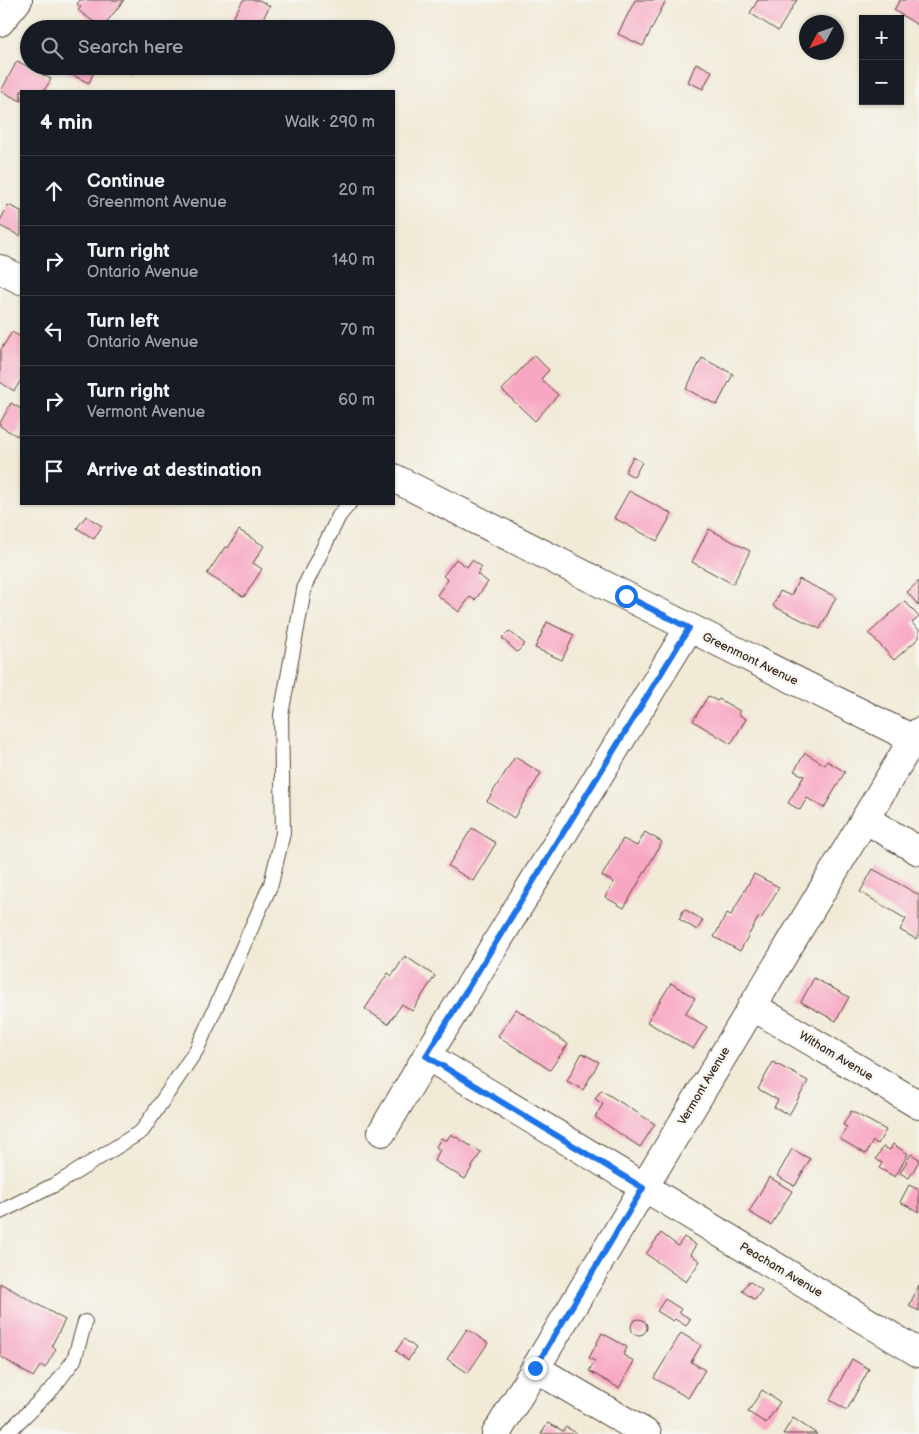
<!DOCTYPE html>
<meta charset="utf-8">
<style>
:root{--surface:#171b24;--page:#242831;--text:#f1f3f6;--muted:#9ea1a6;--line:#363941}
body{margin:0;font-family:"Balsamiq Sans",sans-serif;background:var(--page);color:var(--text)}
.controls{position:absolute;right:15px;top:15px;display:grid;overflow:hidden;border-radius:0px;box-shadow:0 1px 4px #0004}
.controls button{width:45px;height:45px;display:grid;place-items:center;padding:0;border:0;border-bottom:1px solid var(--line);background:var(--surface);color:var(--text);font:25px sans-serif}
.compass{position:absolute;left:799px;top:15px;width:45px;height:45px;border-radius:50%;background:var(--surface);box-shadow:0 1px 4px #0004;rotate:229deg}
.stop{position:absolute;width:15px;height:15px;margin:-11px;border:4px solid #1a73e8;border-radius:50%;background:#fff}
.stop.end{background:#1a73e8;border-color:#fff;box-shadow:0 1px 5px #0008}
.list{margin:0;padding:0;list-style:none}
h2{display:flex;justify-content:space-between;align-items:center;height:65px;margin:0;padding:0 20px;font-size:21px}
h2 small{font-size:16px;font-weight:400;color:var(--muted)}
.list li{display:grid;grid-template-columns:32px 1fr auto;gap:15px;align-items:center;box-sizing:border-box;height:70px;padding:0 20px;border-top:1px solid var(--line)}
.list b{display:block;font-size:19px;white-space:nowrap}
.list p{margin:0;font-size:16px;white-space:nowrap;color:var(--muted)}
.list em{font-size:16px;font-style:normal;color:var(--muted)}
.icon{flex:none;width:28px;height:28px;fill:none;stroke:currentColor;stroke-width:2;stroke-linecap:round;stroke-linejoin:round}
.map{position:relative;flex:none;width:919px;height:1434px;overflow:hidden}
.search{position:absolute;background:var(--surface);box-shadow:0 1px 4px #0004;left:20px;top:20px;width:375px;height:55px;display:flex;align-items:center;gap:12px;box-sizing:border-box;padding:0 18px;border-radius:28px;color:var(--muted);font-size:19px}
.panel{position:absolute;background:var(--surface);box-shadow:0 1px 4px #0004;left:20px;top:90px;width:375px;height:415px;border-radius:0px}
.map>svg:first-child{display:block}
.building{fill:#f8a7c3}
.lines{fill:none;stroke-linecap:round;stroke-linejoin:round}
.lane-casing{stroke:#56473a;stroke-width:16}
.street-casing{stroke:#56473a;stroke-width:30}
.primary-casing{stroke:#56473a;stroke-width:30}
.lane{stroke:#fff;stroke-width:14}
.street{stroke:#fff;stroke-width:28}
.primary{stroke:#fff;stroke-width:28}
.route{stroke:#1a73e8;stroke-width:6}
.labels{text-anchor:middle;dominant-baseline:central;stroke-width:4.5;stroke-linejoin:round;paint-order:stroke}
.street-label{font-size:12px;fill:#3b2a1e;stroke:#f6f6f2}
</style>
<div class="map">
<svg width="919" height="1434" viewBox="0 0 919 1434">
<rect width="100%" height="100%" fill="#f6f6f2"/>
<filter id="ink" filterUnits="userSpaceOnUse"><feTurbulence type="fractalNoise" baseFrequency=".02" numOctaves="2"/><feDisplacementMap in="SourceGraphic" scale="10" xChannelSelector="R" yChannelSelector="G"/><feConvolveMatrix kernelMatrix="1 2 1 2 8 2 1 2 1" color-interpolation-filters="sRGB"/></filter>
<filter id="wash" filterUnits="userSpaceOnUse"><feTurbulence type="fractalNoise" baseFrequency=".0096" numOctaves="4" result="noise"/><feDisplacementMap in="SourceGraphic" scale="20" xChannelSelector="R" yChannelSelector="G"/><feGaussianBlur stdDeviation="1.12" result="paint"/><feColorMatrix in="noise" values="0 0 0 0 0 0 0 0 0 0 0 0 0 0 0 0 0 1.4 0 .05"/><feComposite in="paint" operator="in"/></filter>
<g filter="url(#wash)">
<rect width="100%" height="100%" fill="#f1ead7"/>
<g id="blocks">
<g class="building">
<polygon points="80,0 124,0 102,28 78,10 81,7 77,4"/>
<polygon points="243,0 259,0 270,6 257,29 253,29 233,18"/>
<polygon points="635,0 666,0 643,46 618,34"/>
<polygon points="758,0 797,0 778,31 750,13"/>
<polygon points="900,0 919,0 919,26 894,10"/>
<polygon points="295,22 309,29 292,29"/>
<polygon points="17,61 51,79 44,91 21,91 21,101 1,91"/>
<polygon points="696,63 712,71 703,89 688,82"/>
<polygon points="54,66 91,66 95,69 89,83"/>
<polygon points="120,66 136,66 131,74"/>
<polygon points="8,205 21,211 21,233 20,236 0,226 0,221"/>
<polygon points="12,332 21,337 21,380 14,391 0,382 0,351"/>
<polygon points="534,355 549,370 541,379 558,395 535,421 502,390"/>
<polygon points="702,358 733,374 717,405 686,389"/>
<polygon points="11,403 21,409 21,429 17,436 0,426 0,423"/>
<polygon points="633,457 642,462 634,477 625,472"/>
<polygon points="629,491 672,514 657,541 614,518"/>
<polygon points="86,516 102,526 94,539 77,528"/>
<polygon points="709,529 750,551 733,584 692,562"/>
<polygon points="239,530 264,546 253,563 262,569 244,597 207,574 225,547 228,548"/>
<polygon points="456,559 467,567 472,560 482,567 477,574 488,582 475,600 470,597 459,612 437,595 448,580 443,576"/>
<polygon points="799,579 836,597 820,629 773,606 780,591 791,596"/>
<polygon points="919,581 919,606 907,592"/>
<polygon points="905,601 919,617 912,623 919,630 919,638 894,660 869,633"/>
<polygon points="547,622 574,635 562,660 535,648"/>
<polygon points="509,631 525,644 517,652 502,638"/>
<polygon points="708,696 717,701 719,699 740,711 738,714 746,719 731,744 693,721"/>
<polygon points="805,753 825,765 827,761 845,772 824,808 807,798 800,810 788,803 804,776 794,771"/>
<polygon points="515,757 541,773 514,818 487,801"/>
<polygon points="472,828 496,843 473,881 448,866"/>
<polygon points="645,832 662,842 624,908 605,897 614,882 602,876 623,839 637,846"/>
<polygon points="873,869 919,895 919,933 916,939 900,930 906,919 860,892"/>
<polygon points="754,874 779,887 761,919 758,918 740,951 714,937 727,913 731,915"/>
<polygon points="684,909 703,920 697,930 679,919"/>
<polygon points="405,956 435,976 412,1011 402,1004 388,1024 365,1009 388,973 392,976"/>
<polygon points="814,978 849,997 836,1021 801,1002"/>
<polygon points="671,983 695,998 685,1014 707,1027 693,1049 647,1022"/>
<polygon points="516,1009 568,1044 550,1070 498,1036"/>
<polygon points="582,1053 599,1062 583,1090 567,1081"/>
<polygon points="773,1062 808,1081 789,1115 774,1107 778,1100 758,1089"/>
<polygon points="601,1090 655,1124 640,1147 595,1117 603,1104 595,1099"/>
<polygon points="851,1111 886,1130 878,1144 873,1141 866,1154 840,1139 847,1127 843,1125"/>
<polygon points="451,1134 481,1152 465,1179 434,1161 440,1150 436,1147 441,1138 446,1141"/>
<polygon points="893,1144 908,1154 895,1177 879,1168 882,1163 876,1159 883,1147 890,1150"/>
<polygon points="792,1149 810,1159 795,1186 777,1176"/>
<polygon points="911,1154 919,1159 919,1161 909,1178 900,1173"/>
<polygon points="769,1177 792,1191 771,1225 749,1212"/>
<polygon points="909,1185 919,1190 919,1212 900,1202"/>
<polygon points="661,1233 678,1246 684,1237 696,1245 690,1254 700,1261 686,1282 646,1254"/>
<polygon points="749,1281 762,1290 755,1300 742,1291"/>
<polygon points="0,1283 65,1320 52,1345 56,1349 45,1368 41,1365 33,1377 0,1356"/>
<polygon points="919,1285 919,1311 909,1306"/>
<polygon points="665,1299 681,1309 679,1312 690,1319 686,1326 675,1319 673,1321 657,1311"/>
<circle cx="639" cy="1327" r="8"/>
<polygon points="467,1329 488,1343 468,1373 447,1359"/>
<polygon points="602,1333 627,1347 623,1355 634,1361 619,1388 589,1371 595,1361 589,1358"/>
<polygon points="681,1333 701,1345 691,1362 705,1370 688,1398 654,1378"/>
<polygon points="404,1339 416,1348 408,1360 396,1351"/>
<polygon points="852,1359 869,1369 847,1410 830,1400"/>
<polygon points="762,1390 780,1402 766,1423 748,1412"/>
<polygon points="793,1418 817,1434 783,1434"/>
<polygon points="548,1423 563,1431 566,1427 578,1434 541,1434"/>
</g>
</g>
</g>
<g filter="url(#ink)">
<use href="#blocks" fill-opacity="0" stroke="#56473a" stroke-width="1"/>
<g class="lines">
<g class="lane-casing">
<g id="lane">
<polyline points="0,1212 60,1182 142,1131 197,1049 271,884 283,833 281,715 305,585 339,516 349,504"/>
<polyline points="6,1434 53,1388 74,1360 85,1322"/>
</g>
</g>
<g class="street-casing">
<g id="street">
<polyline points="0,269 21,280"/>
<polyline points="394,478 626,596 913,739"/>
<polyline points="689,628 427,1056 919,1353"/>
<polyline points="865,819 919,851"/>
<polyline points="752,1006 919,1105"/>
<polyline points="382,1132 427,1056"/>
<polyline points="535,1368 647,1434"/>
<polyline points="496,1434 913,739 919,732"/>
</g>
</g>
<g class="primary-casing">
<polyline id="primary" points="0,22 18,0"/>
</g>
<use href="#lane" class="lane"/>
<use href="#street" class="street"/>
<use href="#primary" class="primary"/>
</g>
</g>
<g class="lines" filter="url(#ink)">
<polyline class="route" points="535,1368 643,1188 426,1056 689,628 626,596"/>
</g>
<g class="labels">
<g class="street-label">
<text transform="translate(750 659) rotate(26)">Greenmont Avenue</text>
<text transform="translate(836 1056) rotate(31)">Witham Avenue</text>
<text transform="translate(704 1086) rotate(-59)">Vermont Avenue</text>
<text transform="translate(781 1270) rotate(31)">Peacham Avenue</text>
</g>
</g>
</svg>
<div class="controls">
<button>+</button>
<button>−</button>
</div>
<svg class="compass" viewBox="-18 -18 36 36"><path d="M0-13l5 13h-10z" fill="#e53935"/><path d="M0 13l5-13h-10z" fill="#9ea1a6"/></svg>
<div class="stop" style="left:626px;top:596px"></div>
<div class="stop end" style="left:535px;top:1368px"></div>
<div class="search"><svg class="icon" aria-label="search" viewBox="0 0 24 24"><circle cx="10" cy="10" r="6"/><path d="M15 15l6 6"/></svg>Search here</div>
<section class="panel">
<h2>4 min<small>Walk · 290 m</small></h2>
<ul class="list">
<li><svg class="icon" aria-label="ahead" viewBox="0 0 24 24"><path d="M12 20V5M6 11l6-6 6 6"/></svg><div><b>Continue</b><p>Greenmont Avenue</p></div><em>20 m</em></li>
<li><svg class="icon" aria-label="right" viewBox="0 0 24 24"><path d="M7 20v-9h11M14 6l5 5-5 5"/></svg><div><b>Turn right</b><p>Ontario Avenue</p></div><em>140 m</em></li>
<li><svg class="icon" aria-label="left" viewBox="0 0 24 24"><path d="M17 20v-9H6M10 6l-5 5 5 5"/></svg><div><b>Turn left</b><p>Ontario Avenue</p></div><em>70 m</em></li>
<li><svg class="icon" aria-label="right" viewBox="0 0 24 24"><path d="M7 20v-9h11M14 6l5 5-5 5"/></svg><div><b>Turn right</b><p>Vermont Avenue</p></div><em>60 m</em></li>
<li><svg class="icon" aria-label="arrive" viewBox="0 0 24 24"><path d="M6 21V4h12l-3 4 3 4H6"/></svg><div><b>Arrive at destination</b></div></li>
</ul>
</section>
</div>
